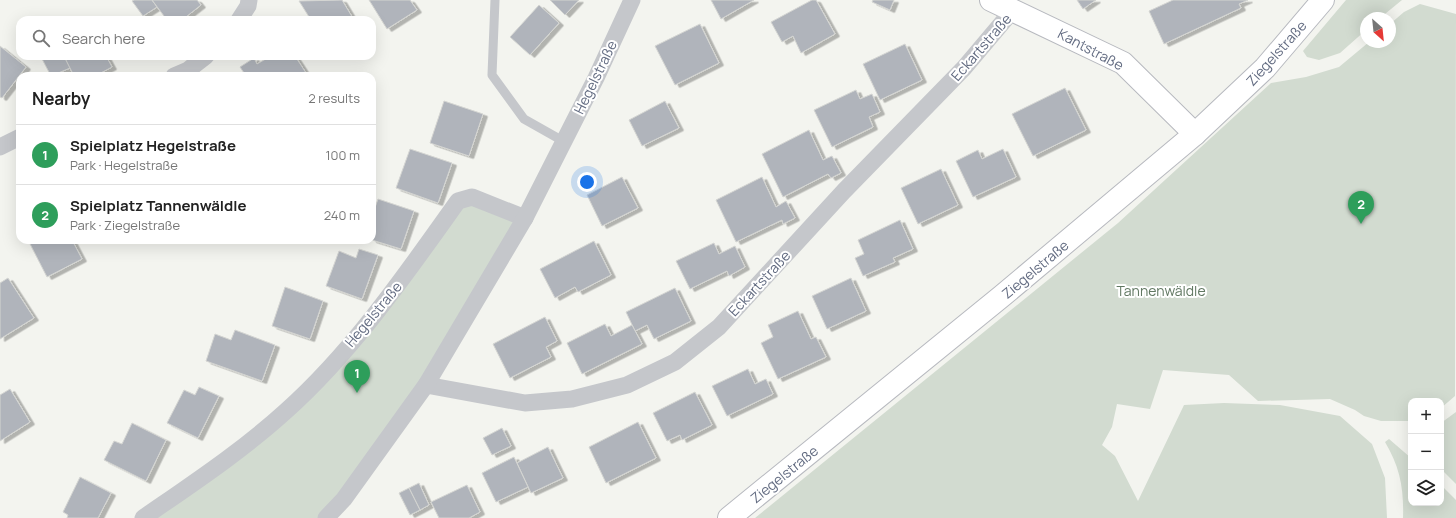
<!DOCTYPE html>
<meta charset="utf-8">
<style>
:root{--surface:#fff;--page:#f6f6f6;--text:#222;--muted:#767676;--line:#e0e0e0;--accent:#0f766e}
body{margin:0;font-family:Manrope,sans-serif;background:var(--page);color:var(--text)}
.controls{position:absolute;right:12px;bottom:12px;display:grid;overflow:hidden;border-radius:8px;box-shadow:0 4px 16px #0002}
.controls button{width:36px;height:36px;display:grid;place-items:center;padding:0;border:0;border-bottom:1px solid var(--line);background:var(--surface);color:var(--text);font:20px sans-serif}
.compass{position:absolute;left:1360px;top:12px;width:36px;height:36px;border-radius:50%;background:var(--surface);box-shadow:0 4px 16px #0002;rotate:153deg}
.you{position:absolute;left:587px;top:182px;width:14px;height:14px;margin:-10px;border:3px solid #fff;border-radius:50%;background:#1a73e8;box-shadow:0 0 0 6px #1a73e833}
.badge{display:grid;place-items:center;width:26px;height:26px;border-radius:50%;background:var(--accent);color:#fff;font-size:13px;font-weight:700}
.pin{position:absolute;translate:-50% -33px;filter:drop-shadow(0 1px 2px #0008)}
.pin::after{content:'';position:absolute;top:21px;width:14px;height:12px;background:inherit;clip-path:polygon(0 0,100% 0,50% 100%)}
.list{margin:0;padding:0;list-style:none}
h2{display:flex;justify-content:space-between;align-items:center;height:52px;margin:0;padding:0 16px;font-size:17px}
h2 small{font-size:13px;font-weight:400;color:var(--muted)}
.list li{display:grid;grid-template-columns:26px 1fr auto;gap:12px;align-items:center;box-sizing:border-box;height:60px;padding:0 16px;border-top:1px solid var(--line)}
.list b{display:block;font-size:15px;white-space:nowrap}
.list p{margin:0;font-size:13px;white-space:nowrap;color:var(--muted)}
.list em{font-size:13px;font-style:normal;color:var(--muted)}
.icon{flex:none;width:22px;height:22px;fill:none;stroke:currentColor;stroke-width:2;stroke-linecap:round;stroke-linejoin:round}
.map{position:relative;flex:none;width:1456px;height:518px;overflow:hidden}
.search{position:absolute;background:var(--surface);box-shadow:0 4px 16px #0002;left:16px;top:16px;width:360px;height:44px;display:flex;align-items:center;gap:10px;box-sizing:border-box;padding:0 14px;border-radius:12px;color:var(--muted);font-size:15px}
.panel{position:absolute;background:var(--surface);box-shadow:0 4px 16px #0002;left:16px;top:72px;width:360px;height:172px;border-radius:12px}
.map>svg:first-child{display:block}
.green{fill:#d2dbd0}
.building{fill:#b0b4bb;stroke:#d4d5d2;filter:url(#shadow)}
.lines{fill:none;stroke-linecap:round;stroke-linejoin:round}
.secondary-casing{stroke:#b7b9bf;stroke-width:24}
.lane{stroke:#c5c7cb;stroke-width:9}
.street{stroke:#c5c7cb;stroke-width:17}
.secondary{stroke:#fff;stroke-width:22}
.labels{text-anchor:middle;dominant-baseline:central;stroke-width:4;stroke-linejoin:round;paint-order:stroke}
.street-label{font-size:14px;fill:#626b81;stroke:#fff}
.park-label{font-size:14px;fill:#617862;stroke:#fff}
</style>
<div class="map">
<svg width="1456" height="518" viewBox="0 0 1456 518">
<defs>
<filter id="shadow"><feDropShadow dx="4.5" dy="2.5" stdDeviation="0" flood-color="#0004"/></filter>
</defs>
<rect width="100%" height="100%" fill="#f3f4ef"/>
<g class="green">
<polygon points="1346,0 1402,0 1380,18 1366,18 1366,30 1340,53 1319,60 1307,57 1303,51"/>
<polygon points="1420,4 1456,14 1455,396 1441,408 1441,401 1411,401 1411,421 1381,421 1364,416 1355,410 1330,399 1258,401 1229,375 1163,370 1150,409 1117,404 1112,427 1102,445 1115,456 1138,501 1184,405 1224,403 1280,405 1340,416 1372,444 1385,478 1387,518 755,518 1118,223 1271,83 1306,77 1339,67 1369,42 1390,42 1390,24 1404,12"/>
<polygon points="458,201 525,218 426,385 326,518 143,518 286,411"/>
<polygon points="1456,412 1456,484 1441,469 1441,423"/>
<path d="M1389 439 1411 458V503H1441V485L1456 500V518H1403C1404 489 1400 467 1385 442Z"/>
</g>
<g class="building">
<polygon points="134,0 152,0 157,7 143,16 132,1"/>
<polygon points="152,0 197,0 201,5 182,20 167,20"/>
<polygon points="342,0 354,20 311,20 299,1"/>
<polygon points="369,0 410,0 417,10 387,29"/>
<polygon points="550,0 579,0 565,15"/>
<polygon points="711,0 754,0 721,19"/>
<polygon points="812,0 816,0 835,34 801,53 793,36 782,42 771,22"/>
<polygon points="873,0 894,0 890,10 872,2"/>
<polygon points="1077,0 1096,0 1083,9"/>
<polygon points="1173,0 1248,0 1239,4 1241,8 1164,44 1149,11"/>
<polygon points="539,5 559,23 530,55 510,37"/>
<polygon points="700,24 719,63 675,85 655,46"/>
<polygon points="905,44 922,80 880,100 863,64"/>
<polygon points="0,46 26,67 2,98 0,97"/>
<polygon points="43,56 64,56 70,68 51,76 41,57"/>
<polygon points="64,56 106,56 112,67 95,76 74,76"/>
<polygon points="271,56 295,56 308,76 246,76 240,67 254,58 257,64"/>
<polygon points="1065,88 1086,130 1033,156 1012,114"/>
<polygon points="856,90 860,99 872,94 880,112 869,117 873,127 832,147 814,110"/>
<polygon points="444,101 483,114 469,156 430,143"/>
<polygon points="665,101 679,128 642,146 629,120"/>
<polygon points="809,130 823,160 832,156 841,173 831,178 828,174 783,197 762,154"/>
<polygon points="410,149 452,163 438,203 396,188"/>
<polygon points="1003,149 1016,177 973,197 956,161 978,150 982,159"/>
<polygon points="941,169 958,205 918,224 901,188"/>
<polygon points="622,177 638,208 602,226 587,195"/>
<polygon points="762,177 776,207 786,201 795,218 783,224 782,220 736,242 716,200"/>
<polygon points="378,199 414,211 401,249 372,240 372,216"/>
<polygon points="900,220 913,249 893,258 895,262 863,276 855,258 864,254 858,240"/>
<polygon points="28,240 72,240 82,259 47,277"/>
<polygon points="594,241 611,275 578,292 575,287 555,298 540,269"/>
<polygon points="714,243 719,254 735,246 745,267 729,276 727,271 690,289 676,261"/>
<polygon points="359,249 378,255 362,299 326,286 339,251 356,258"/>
<polygon points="8,278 34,318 0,339 0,283"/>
<polygon points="851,278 866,311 827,329 812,296"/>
<polygon points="285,287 323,301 310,339 272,326"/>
<polygon points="675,288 691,321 654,339 647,325 635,331 626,312"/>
<polygon points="798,311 811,339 816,337 826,357 778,379 761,343 773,337 768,325"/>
<polygon points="545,317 557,341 546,347 551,357 510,378 493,344"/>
<polygon points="605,324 611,336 632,325 642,344 582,374 567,343"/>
<polygon points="235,330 275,345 262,381 206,361 215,334 231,340"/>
<polygon points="748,369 755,384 766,379 773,394 727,416 712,386"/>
<polygon points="199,387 219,396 198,438 167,423 184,390 195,395"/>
<polygon points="10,389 30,422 0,441 0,395"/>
<polygon points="695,392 712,425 682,440 680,435 667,441 653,413"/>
<polygon points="638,422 656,458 606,483 589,447"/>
<polygon points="132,423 166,440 146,481 104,460 114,441 122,444"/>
<polygon points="502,428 511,446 492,455 483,438"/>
<polygon points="548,447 563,478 531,493 517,463"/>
<polygon points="514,457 528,487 496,502 482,473"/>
<polygon points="80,477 111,493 98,518 67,518 68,515 63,512"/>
<polygon points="419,483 429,505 420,510 409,488"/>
<polygon points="467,485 480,512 469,518 439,518 431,502"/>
<polygon points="409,488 420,510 410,515 399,493"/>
</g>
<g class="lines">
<g class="secondary-casing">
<g id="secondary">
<polyline points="991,0 1123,63 1195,134"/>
<polyline points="729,518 1002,296 1195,134 1265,68 1323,0"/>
</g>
</g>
<polyline class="lane" points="495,0 492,75 524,119 563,141"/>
<g class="street">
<polyline points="239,20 248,6 249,0"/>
<polyline points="174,76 188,70 206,56"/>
<polyline points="0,147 20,137"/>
<polyline points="426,385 525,403 572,399 627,385 675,362 719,327 844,191 964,68 1013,10"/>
<path d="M143 518C192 484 242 451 286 411 353 351 406 274 458 201L472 197 525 218"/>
<polyline points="326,518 344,499 426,385 525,218 596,78 632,0"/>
</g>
<use href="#secondary" class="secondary"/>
</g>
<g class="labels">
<g class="street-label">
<text transform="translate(981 47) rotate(-49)">Eckartstraße</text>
<text transform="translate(1091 49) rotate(28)">Kantstraße</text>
<text transform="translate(1276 53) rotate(-48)">Ziegelstraße</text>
<text transform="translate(595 77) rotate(-64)">Hegelstraße</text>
<text transform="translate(1035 269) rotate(-40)">Ziegelstraße</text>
<text transform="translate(759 283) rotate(-47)">Eckartstraße</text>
<text transform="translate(373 314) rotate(-50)">Hegelstraße</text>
<text transform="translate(784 474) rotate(-39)">Ziegelstraße</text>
</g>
<g class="park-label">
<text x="1161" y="290">Tannenwäldle</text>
</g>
</g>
</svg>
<div class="controls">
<button>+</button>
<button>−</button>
<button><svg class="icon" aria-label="layers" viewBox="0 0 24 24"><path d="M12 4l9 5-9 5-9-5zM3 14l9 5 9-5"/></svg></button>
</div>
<svg class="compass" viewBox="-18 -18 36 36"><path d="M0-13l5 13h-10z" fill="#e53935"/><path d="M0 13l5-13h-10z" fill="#767676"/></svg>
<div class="you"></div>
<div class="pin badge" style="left:357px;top:393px;background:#2e9e5b">1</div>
<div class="pin badge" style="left:1361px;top:224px;background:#2e9e5b">2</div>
<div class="search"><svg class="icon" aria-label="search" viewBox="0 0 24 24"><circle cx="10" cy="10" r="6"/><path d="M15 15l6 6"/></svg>Search here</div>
<section class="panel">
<h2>Nearby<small>2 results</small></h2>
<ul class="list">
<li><span class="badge" style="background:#2e9e5b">1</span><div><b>Spielplatz Hegelstraße</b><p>Park · Hegelstraße</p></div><em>100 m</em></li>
<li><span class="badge" style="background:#2e9e5b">2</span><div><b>Spielplatz Tannenwäldle</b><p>Park · Ziegelstraße</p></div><em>240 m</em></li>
</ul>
</section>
</div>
